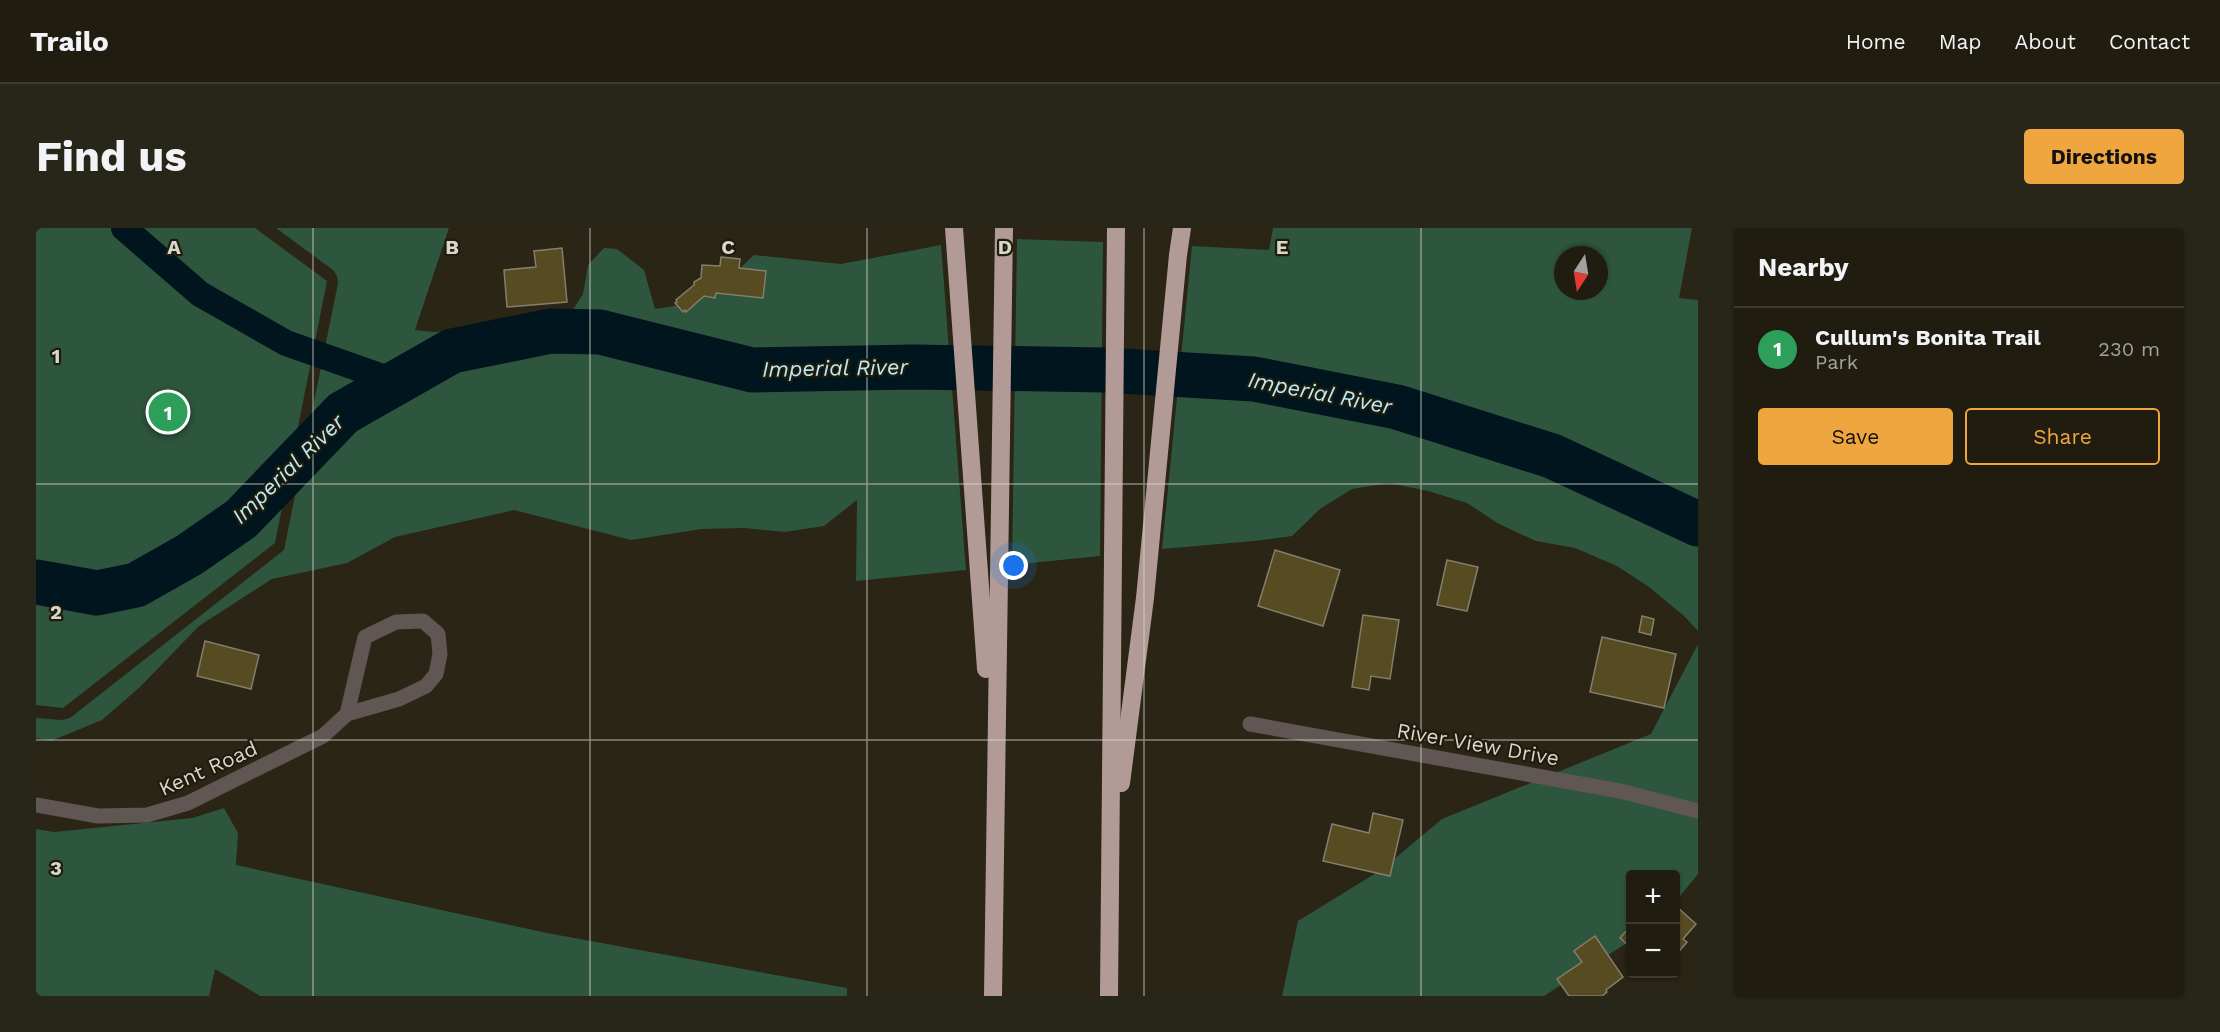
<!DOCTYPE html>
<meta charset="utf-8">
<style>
:root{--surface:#201c10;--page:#282519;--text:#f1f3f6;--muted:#a2a19f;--line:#3d3a30;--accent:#f0a63e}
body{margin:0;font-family:"Work Sans",sans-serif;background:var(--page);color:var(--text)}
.controls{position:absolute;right:18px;bottom:18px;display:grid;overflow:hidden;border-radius:6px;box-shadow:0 2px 4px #0004}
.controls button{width:54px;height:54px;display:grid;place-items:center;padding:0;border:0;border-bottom:2px solid var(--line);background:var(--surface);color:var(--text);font:30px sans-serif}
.compass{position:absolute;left:1518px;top:18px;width:54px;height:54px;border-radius:50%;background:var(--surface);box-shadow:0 2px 4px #0004;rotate:192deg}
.you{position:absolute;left:978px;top:338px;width:21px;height:21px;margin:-15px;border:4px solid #fff;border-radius:50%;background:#1a73e8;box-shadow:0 0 0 9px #1a73e833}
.badge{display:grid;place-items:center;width:39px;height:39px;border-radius:50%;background:var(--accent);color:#fff;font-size:20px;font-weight:700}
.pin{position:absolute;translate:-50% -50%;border:3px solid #fff;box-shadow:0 2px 6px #0006}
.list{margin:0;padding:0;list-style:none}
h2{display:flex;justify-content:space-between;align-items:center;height:78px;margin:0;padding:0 24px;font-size:26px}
h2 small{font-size:20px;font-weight:400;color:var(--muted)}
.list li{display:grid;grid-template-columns:39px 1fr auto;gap:18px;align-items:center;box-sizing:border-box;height:84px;padding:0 24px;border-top:2px solid var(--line)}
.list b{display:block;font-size:22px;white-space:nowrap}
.list p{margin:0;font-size:20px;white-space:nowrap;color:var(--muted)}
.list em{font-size:20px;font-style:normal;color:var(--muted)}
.actions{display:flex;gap:12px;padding:18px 24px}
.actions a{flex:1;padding:14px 0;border:2px solid var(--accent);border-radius:6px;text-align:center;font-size:21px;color:var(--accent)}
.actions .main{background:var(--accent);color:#111}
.map{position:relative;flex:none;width:1662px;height:768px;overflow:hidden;border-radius:6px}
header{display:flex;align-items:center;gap:36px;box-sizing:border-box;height:84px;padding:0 30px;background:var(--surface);border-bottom:2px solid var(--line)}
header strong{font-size:28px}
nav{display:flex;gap:33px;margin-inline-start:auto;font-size:21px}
.intro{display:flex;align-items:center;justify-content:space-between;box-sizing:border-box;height:144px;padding:0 36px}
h1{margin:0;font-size:42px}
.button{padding:15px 27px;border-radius:6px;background:var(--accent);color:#111;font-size:21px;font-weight:700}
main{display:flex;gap:36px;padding:0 36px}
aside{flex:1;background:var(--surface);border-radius:6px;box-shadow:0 2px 4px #0004}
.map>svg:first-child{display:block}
.green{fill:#2e553d;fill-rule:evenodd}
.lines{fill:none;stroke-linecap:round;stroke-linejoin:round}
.canal{stroke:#00151d;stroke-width:26}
.river{stroke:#00151d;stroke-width:45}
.building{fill:#574b22;stroke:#847e6c;stroke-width:1.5}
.street{stroke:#605755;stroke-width:15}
.highway{stroke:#b29b97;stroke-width:18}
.grid{fill:none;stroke:#d9d6cc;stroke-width:1.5;stroke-opacity:0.55}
.labels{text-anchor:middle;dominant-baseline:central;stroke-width:4.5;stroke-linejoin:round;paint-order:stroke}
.street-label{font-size:21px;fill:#d9d6cc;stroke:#201c0c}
.water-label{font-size:22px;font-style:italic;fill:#b9eafa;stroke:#201c0c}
.grid-label{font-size:20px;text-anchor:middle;font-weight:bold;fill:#d9d6cc;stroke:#201c0c;stroke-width:4.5;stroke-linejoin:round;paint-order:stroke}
</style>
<header>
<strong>Trailo</strong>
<nav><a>Home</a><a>Map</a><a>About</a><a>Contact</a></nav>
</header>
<div class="intro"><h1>Find us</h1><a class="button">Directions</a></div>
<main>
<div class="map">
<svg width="1662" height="768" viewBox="0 0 1662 768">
<rect width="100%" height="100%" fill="#2a2515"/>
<g class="green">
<polygon points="0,0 219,0 291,53 239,315 27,480 0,477"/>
<polygon points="240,0 413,0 379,102 397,104 417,103 457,94 485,96 510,95 534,86 547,66 552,37 568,20 581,21 608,42 619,81 657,75 689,54 718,27 805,36 905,17 930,342 820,353 821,272 788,298 749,304 708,300 666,301 595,312 478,282 359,309 311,335 236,351 163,398 104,459 66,492 15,513 0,510 0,490 26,492 34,490 248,322 302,55 301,48 297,42"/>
<path d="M1237 0H1656L1643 70 1662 72V403L1648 388 1613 359 1581 338 1539 320 1500 313 1463 296 1431 275 1392 263 1353 255 1316 261 1284 281 1256 308 1218 313 1126 321 1156 18 1233 22ZM1527 27H1563V63H1527Z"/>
<polygon points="981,11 1067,14 1064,328 976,337"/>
<polygon points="1662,416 1662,646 1640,673 1640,646 1594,646 1594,713 1508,768 1246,768 1262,693 1345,642 1406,591 1615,506"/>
<polygon points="188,580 202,605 200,637 511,705 811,760 811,768 224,768 179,741 173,768 0,768 0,601 18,604 156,590"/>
</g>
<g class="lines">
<polyline class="canal" points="88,0 164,66 250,115 361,154"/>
<polyline class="river" points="0,354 61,365 100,357 153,327 205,291 307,185 416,123 515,103 564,104 716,142 878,139 1068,142 1218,151 1361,179 1516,228 1662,296"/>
</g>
<g class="building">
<polygon points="526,20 531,74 471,79 468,42 500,39 498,23"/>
<polygon points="685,29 704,31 703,40 730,43 727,70 680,65 679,70 668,68 650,84 649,82 647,84 639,75 641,74 640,72 658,57 658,54 665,50 666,37 684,38"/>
<polygon points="1239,322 1304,342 1287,398 1222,378"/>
<polygon points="1411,332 1442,339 1431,383 1401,377"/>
<polygon points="1327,387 1363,392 1354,451 1335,448 1333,462 1316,459"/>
<polygon points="1606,388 1618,391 1615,407 1603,404"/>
<polygon points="1566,409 1640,426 1628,480 1554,464"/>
<polygon points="169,413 223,427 215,461 161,448"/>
<polygon points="1337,585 1367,592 1354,648 1287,633 1296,596 1333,605"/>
<polygon points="1640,678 1660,696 1647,711 1651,714 1640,727"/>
<polygon points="1594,699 1594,719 1584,710"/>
<polygon points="1559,708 1587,749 1570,762 1571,764 1566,768 1533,768 1521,751 1546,734 1538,723"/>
</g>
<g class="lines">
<g class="street">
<polyline points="1214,496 1584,563 1662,583"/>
<polyline points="0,577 62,588 111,587 152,575 287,508 311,486 363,471 390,458 400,446 404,426 402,406 387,393 360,394 329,409 311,486"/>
</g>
<g class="highway">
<polyline points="918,0 950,441"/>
<polyline points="1085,555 1109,370 1142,27 1146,0"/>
<polyline points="957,768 968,0"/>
<polyline points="1073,768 1080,0"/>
</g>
</g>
<path class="grid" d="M277 0V768M554 0V768M831 0V768M1108 0V768M1385 0V768M0 256H1662M0 512H1662"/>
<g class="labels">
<g class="street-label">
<text transform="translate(1442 516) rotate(10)">River View Drive</text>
<text transform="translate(172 540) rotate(-24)">Kent Road</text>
</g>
<g class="water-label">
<text transform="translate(799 140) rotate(-1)">Imperial River</text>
<text transform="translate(1284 165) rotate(11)">Imperial River</text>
<text transform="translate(252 241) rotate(-44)">Imperial River</text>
</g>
</g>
<g class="grid-label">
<text x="138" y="26">A</text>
<text x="416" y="26">B</text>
<text x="692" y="26">C</text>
<text x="969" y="26">D</text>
<text x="1246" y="26">E</text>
<text x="20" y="135">1</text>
<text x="20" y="391">2</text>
<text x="20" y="647">3</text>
</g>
</svg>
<div class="controls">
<button>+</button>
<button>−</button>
</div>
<svg class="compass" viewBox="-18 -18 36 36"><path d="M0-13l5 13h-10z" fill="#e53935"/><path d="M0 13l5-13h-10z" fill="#a2a19f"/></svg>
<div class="you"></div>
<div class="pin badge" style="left:132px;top:184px;background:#2e9e5b">1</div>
</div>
<aside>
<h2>Nearby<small></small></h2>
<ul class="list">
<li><span class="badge" style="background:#2e9e5b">1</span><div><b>Cullum's Bonita Trail</b><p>Park</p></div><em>230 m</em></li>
</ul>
<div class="actions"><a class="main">Save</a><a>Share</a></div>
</aside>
</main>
